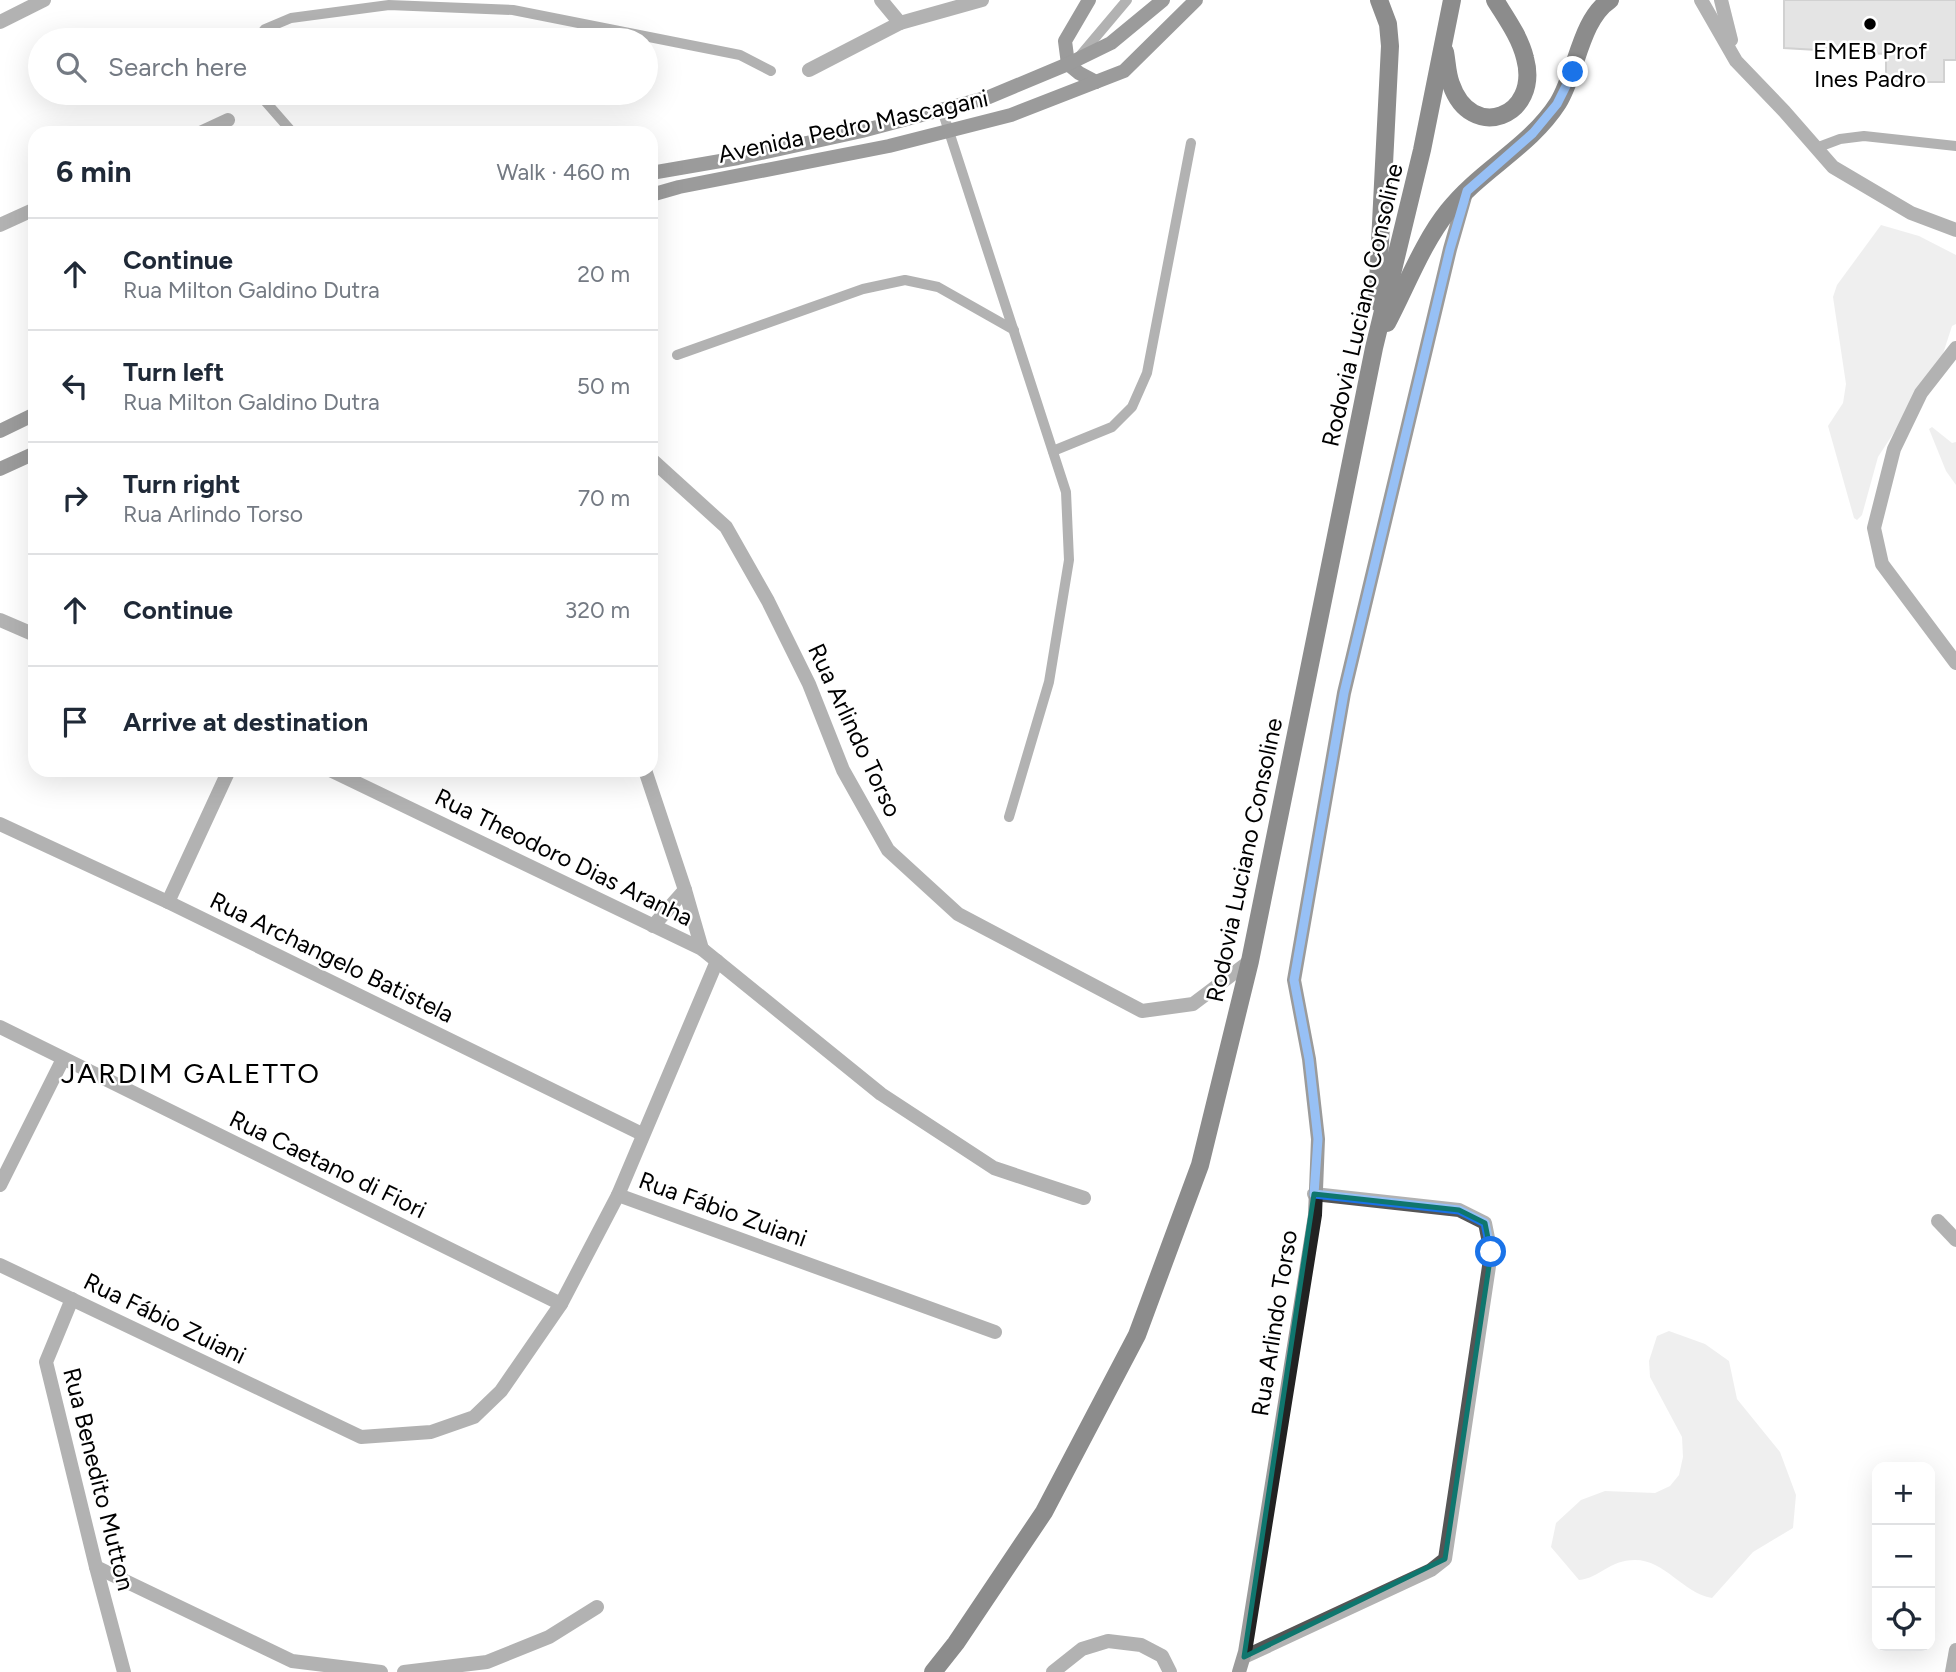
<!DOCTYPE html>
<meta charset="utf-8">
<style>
:root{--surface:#fff;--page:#f6f6f7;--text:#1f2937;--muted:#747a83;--line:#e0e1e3}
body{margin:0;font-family:Figtree,sans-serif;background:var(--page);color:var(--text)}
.controls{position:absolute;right:21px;bottom:21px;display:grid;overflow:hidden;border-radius:14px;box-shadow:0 7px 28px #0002}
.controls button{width:63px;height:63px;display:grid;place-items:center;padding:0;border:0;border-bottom:2px solid var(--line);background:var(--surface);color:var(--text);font:35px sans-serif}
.stop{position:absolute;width:21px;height:21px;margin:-16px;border:5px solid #1a73e8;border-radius:50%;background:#fff}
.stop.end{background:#1a73e8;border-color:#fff;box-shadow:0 2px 7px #0008}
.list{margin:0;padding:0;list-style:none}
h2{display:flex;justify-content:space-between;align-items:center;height:91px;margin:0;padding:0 28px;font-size:30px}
h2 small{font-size:23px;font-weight:400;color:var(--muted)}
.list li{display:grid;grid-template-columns:46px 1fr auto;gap:21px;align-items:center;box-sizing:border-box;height:112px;padding:0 28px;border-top:2px solid var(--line)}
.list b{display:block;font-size:26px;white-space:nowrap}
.list p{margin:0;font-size:23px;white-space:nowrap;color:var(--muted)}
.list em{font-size:23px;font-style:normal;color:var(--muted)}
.icon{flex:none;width:38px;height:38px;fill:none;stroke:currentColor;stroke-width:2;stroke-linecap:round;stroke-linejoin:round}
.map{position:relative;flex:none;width:1956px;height:1672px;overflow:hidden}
.search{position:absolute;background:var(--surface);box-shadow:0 7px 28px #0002;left:28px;top:28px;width:630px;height:77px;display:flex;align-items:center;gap:18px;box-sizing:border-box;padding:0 24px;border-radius:38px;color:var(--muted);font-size:26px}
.panel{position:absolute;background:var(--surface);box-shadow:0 7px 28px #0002;left:28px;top:126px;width:630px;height:651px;border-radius:21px}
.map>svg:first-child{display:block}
.green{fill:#dcdcdc}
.building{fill:#c4c4c4;stroke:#999;stroke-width:2}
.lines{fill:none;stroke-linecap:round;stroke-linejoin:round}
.lane{stroke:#555;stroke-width:10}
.street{stroke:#555;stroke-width:14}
.secondary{stroke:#222;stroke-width:14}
.primary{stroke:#000;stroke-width:18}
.route{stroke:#1a73e8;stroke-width:9}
.marked{fill:none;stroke:#0f766e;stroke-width:5;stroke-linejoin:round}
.poi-dot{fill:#000;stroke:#fff;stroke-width:2.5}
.labels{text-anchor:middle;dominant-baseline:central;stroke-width:5;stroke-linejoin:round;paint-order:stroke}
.poi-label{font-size:24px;fill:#000;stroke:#fff}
.street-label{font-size:24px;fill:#000;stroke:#fff}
.quarter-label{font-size:28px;letter-spacing:2px;fill:#000;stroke:#fff}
</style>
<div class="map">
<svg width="1956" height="1672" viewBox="0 0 1956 1672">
<rect width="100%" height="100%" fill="#fff"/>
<g class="green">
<polygon points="1881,225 1919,236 1956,255 1956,324 1952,326 1941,360 1878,457 1862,515 1857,520 1854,518 1828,426 1843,403 1846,384 1833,297 1837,285"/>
<polygon points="1932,427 1952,443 1956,442 1956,485 1946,471 1929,429"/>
<path d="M1669 1331 1705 1344 1729 1361 1737 1399 1780 1452 1796 1495 1793 1528 1753 1552 1712 1598C1683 1593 1665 1560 1635 1560 1609 1560 1600 1578 1579 1580L1551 1547 1556 1523 1581 1500 1605 1491 1655 1493 1670 1486 1679 1475 1683 1457 1682 1437 1650 1377 1649 1361 1657 1336Z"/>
</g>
<polygon class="building" points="1784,0 1956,0 1956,60 1944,60 1944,82 1898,82 1886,75 1886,54 1784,48"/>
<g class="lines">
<g class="lane">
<polyline points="256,40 265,29 291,18 389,5 513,10 740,55 771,71"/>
<polyline points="1079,57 1127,0"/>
<polyline points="258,93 293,133"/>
<polyline points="942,110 1066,492 1069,560 1049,682 1009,817"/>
<polyline points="1816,148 1840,139 1864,136 1956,146"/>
<polyline points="677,355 863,289 905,280 938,287 1014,330"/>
<polyline points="1053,451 1112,427 1132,407 1147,373 1191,143"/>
</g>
<g class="street">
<polyline points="881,0 900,23"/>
<polyline points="1701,0 1736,61 1784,111 1833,167 1911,213 1956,230"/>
<polyline points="1721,0 1731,40"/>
<polyline points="0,22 44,0"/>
<polyline points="809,70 900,23 982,0"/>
<polyline points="200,133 228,120"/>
<polyline points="0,225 35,209"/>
<polyline points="1956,348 1921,393 1894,449 1874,528 1882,564 1956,663"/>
<polyline points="651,459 726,527 768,601 809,684 843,770 888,850 958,914 1142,1011 1193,1004 1250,961"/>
<polyline points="0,620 35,635"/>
<polyline points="330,770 702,949 881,1094 994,1168 1084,1198"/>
<polyline points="645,770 685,890 702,949"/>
<polyline points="0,824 168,902 642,1134"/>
<polyline points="168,902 229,770"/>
<polyline points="653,926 685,890"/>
<polyline points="0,1027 561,1304"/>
<polyline points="0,1185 63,1059"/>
<polyline points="618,1195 717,961"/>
<polyline points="1938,1221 1956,1240"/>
<polyline points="0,1265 361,1437 431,1432 474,1417 501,1391 561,1304 618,1195 995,1332"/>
<polyline points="72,1299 46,1362 96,1567 124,1672"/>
<polyline points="96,1567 292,1661 381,1672"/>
<polyline points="1244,1657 1431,1570 1445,1559 1491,1253 1485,1223 1459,1210 1314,1194"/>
<polyline points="404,1672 487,1662 549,1637 597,1607"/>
<polyline points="1053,1672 1082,1649 1108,1641 1141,1645 1162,1656 1170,1672"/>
<polyline points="1952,1672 1956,1650"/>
</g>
<g class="secondary">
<polyline points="1089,0 1065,41 1068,64 1079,73 1096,82"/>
<polyline points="651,173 738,158 862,131 989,97 1068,64 1111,43 1163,0"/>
<polyline points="651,195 679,187 889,146 1011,115 1124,71 1196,0"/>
<polyline points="0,431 35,414"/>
<polyline points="0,469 35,453"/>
<polyline points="1239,1672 1245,1652 1315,1215 1318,1139 1309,1059 1294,980 1344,693 1450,249 1466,193"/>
</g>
<g class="primary">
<path d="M1445 52C1447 62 1447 74 1451 84 1471 143 1541 117 1525 58 1520 37 1506 18 1495 0"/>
<polyline points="1377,302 1390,46 1388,24 1379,0"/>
<path d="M1387 323C1406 287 1423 242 1448 211 1480 170 1530 147 1558 103 1577 72 1580 20 1610 0"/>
<polyline points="933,1672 956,1643 1044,1512 1137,1335 1200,1165 1250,961 1374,348 1422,150 1452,0"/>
</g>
</g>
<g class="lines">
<polyline class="route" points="1491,1252 1485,1223 1459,1210 1314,1194 1318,1139 1309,1059 1294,980 1344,693 1450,249 1467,191 1533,133 1557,104 1573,72"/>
</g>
<path d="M0 0H1956V1672H0ZM1314 1194 1459 1210 1485 1223 1491 1253 1445 1559 1244 1657Z" fill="#fff" fill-opacity=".55" fill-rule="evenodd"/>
<path class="marked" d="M1314 1194 1459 1210 1485 1223 1491 1253 1445 1559 1244 1657Z"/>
<circle class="poi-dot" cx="1870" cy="24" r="7"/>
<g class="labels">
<g class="poi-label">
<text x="1870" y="50">EMEB Prof<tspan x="1870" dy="28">Ines Padro</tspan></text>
</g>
<g class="street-label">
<text transform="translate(853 126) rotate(-12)">Avenida Pedro Mascagani</text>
<text transform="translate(1362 305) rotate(-77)">Rodovia Luciano Consoline</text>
<text transform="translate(855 730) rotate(65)">Rua Arlindo Torso</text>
<text transform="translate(564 857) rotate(26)">Rua Theodoro Dias Aranha</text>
<text transform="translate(1244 860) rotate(-78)">Rodovia Luciano Consoline</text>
<text transform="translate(332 957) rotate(26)">Rua Archangelo Batistela</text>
<text transform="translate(328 1164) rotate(26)">Rua Caetano di Fiori</text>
<text transform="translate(723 1209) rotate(20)">Rua Fábio Zuiani</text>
<text transform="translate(165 1318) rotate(26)">Rua Fábio Zuiani</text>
<text transform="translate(1274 1323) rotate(-81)">Rua Arlindo Torso</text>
<text transform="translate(99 1479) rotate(76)">Rua Benedito Mutton</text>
</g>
<g class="quarter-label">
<text x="191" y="1073">JARDIM GALETTO</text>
</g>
</g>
</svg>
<div class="controls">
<button>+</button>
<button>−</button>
<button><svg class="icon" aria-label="locate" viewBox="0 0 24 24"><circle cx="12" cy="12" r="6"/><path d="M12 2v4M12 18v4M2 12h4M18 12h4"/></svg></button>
</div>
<div class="stop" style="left:1491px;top:1252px"></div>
<div class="stop end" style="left:1573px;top:72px"></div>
<div class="search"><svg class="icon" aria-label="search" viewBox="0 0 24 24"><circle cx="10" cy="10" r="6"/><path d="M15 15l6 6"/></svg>Search here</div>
<section class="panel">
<h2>6 min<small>Walk · 460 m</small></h2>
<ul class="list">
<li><svg class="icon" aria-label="ahead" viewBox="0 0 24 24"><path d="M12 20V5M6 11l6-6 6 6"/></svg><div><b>Continue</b><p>Rua Milton Galdino Dutra</p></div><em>20 m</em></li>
<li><svg class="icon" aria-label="left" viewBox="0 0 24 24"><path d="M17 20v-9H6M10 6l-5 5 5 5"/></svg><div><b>Turn left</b><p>Rua Milton Galdino Dutra</p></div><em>50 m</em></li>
<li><svg class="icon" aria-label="right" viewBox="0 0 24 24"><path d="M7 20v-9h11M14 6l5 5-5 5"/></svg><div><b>Turn right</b><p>Rua Arlindo Torso</p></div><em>70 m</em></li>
<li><svg class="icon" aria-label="ahead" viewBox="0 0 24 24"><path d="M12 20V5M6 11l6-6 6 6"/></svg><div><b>Continue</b></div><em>320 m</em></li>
<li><svg class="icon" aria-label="arrive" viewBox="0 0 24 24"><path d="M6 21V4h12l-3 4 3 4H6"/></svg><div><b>Arrive at destination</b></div></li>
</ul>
</section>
</div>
